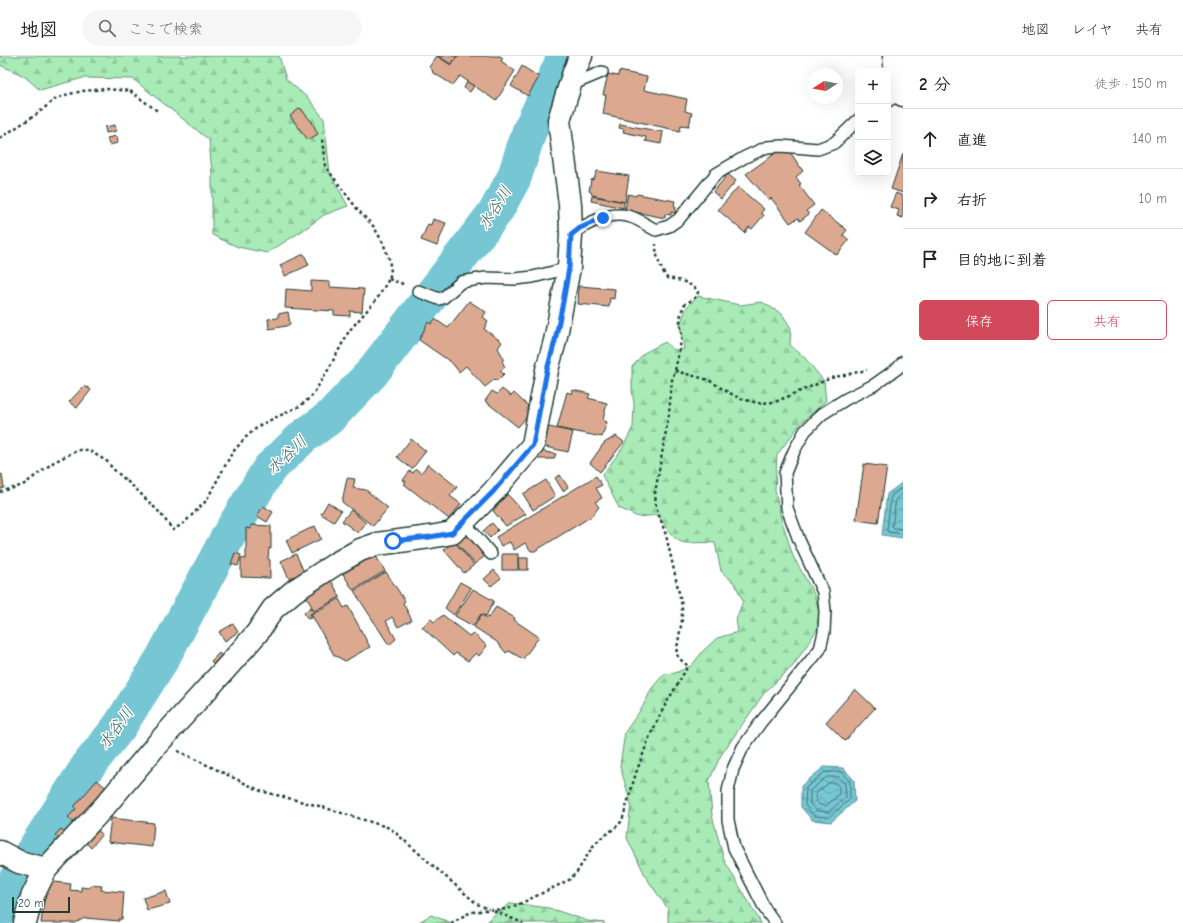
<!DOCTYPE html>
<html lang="ja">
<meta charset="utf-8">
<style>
:root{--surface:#fff;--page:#f6f6f6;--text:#202124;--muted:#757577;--line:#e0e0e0;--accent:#d1495b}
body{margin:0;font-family:"Comic Neue","Klee One",sans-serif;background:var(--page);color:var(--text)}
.controls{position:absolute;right:12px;top:12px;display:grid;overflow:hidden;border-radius:6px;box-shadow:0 4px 16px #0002}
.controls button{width:36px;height:36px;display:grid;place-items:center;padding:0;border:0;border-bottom:1px solid var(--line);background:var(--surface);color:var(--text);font:20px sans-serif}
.compass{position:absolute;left:807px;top:12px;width:36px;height:36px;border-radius:50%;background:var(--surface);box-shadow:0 4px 16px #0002;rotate:259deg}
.scale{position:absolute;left:12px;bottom:10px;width:58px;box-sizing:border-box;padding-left:4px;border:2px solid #1f3d34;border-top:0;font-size:11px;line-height:14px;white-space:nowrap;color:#1f3d34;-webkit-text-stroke:3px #fff;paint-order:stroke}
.stop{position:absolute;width:12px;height:12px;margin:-9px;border:3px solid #1a73e8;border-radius:50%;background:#fff}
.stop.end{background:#1a73e8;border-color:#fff;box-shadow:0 1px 4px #0008}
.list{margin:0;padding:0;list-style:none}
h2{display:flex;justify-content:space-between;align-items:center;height:52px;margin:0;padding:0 16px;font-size:17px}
h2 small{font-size:13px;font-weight:400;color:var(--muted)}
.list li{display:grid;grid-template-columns:26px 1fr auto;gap:12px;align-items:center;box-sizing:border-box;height:60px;padding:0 16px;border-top:1px solid var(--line)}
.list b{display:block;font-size:15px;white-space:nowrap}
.list em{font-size:13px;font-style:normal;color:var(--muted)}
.actions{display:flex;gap:8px;padding:12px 16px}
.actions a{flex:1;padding:9px 0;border:1px solid var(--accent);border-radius:6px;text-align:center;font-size:14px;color:var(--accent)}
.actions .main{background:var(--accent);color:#fff}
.icon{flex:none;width:22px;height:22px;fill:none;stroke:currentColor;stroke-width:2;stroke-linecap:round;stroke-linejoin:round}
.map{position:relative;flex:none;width:903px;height:867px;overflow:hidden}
header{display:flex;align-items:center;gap:24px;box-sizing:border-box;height:56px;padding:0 20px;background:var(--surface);border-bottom:1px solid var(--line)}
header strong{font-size:19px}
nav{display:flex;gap:22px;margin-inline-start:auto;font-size:14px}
.search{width:280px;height:36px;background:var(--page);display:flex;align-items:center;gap:10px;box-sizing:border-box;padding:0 14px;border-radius:22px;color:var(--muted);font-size:15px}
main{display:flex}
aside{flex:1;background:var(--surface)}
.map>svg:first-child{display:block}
.forest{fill:url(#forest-firs);stroke:#649475}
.water{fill:url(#water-waves);stroke:#548f94}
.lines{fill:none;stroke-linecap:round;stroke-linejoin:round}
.shore{stroke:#427474;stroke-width:1}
.river{stroke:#77c6d4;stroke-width:35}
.building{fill:#dca890;stroke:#1f3d34}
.service-casing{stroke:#1f3d34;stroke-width:14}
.minor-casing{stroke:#1f3d34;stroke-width:25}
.path{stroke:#1f3d34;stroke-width:2.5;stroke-dasharray:3 3;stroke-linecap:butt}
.service{stroke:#fff;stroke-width:11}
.minor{stroke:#fff;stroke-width:22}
.route{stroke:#1a73e8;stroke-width:5}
.labels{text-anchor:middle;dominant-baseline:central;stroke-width:3;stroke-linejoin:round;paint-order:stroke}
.water-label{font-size:16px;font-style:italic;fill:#355f5c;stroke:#fff}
</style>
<header>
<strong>地図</strong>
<div class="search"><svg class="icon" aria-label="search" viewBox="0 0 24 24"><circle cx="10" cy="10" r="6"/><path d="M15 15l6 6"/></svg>ここで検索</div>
<nav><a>地図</a><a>レイヤ</a><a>共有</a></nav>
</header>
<main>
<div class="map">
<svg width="903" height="867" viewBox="0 0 903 867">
<defs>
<pattern id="forest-firs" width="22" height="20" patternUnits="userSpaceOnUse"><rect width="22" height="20" fill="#a8ebb6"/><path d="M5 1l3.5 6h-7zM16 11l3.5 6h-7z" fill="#90ca9d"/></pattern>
<pattern id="water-waves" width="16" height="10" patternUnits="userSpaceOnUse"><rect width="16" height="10" fill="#77c6d4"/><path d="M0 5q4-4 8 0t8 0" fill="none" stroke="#61a2ad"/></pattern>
</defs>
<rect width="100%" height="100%" fill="#fff"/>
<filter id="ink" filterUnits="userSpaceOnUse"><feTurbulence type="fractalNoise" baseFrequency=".025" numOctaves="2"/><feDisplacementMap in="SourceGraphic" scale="8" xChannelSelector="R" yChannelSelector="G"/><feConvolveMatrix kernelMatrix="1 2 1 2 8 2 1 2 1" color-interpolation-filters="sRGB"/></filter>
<g filter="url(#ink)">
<g class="forest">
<polygon points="0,0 279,0 286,23 309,43 324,63 330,117 348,150 324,159 302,175 267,197 238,191 212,179 212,118 209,84 133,23 83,22 40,34 24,20 0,9"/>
<path d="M698 240 740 249 762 246 782 258 791 272 790 289 805 302 824 325 826 345 801 367 777 399 775 434 781 462 793 500 814 538 822 566 793 610 765 636 721 699 709 725 712 759 724 804 761 867H668V853L647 823 627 782 631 748 620 710 625 676 642 652 652 632 664 618 675 617 691 610 704 594 717 582 738 576 736 563 743 545 735 528 721 515 715 487C704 486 696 487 686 487 673 486 665 469 658 459L638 461 619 452 602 419 622 393 633 371 634 348 632 334V311L644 297 665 286 674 294 684 293 680 269 686 252Z"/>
<polygon points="511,847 549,852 588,865 605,867 487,867 490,862"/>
<polygon points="431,859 452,867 417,867"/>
</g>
<g class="water">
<polygon points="903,426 903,482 882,479 887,438"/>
<polygon points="824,711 843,712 854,724 855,745 831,766 812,764 801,751 801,730"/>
</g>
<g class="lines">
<g class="shore">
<polyline points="903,431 891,440 887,474 888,476 903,478"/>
<polyline points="903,437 896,443 892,470 894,472 903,473"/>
<polygon points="825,716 841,716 850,726 850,743 829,761 814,760 805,749 806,732"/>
<polygon points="827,721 839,721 845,728 846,741 828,756 817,755 810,748 810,735"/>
<polygon points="829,727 836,727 839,731 839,738 826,750 820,749 816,745 816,738"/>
</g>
<polyline class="river" points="0,854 23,811 88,710 119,671 162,603 230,477 269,413 304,380 329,362 371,318 496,155 514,122 529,76 565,0"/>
</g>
<g class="building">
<polygon points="437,0 451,9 457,0 500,0 503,2 501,5 515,15 496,45 460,20 453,29 432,16 433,15 429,11"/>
<polygon points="438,0 457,0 451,8"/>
<polygon points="522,10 539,21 528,40 511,30"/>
<polygon points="619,15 647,21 644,34 687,43 685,55 692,57 689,70 681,69 680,75 603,58 606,39 603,39 608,18 618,20"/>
<polygon points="467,26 474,30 470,36 464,32"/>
<polygon points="300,52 312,66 318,78 308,84 290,60"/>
<polygon points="620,68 663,76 661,88 645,85 646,81 623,76 624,73 619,72"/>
<polygon points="115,69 116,75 106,77 105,71"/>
<polygon points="117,80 118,87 109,89 107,82"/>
<polygon points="780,94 790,96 803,115 796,121 801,128 799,129 814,149 806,155 809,158 800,165 798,162 790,167 771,142 769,144 746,118"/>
<polygon points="903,98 903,137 891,133"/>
<polygon points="597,115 629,120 625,146 592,139 591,136 589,135 591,124 594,123"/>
<polygon points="728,118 736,125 721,143 713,136"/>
<polygon points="738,131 764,153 761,157 764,159 752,173 749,171 745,177 718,154"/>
<polygon points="896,137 903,140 903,162 897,160 899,154 890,151"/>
<polygon points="628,138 636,140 637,138 675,145 674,150 676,151 675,157 671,156 671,159 665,158 665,162 625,154"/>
<polygon points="592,140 624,146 624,152 591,145"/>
<polygon points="821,154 847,174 843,179 849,184 837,199 805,176"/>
<polygon points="433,163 446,167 437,190 421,184 428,168 431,169"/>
<polygon points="304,198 309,209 285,220 280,209"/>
<polygon points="311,225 330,226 330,231 364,233 362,256 350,255 350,260 334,259 334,255 285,252 286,233 311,235"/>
<polygon points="579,230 615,233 614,243 610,242 609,251 578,248"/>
<polygon points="469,245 486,256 483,261 488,265 484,273 502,286 498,292 504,303 502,305 505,311 500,315 504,318 497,325 495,323 485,331 466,310 459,316 452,307 419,284 428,266 431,268 435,263 448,272"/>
<polygon points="288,256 290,268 286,270 269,273 268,263 278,262 278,258"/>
<polygon points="84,330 86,332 87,331 91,334 77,352 69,346"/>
<polygon points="502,333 511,340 514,337 528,350 527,353 530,357 518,371 485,345 492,335 497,338"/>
<polygon points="573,334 590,338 588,342 607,347 603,364 607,366 602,381 557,372 567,336 572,338"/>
<polygon points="544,370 573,376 568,396 541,390"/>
<polygon points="616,380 624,386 600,416 590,407 604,387"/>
<polygon points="411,383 426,395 412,413 397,401"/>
<polygon points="540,395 556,398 554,403 534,403"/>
<polygon points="428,408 457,431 450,440 461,448 449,463 404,428 406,426 403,424 410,415 413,417 416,413 421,417"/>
<polygon points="864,408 887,411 878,467 856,464"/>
<polygon points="2,418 4,432 0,433 0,419"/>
<polygon points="560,419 568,431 563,435 555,422"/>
<polygon points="596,420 602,429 596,432 602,442 595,446 599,451 592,460 535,495 531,495 525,487 514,494 510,486 501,490 496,481"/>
<polygon points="347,422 355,423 353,432 366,434 388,452 373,470 342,446"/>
<polygon points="546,424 555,440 533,454 523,438"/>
<polygon points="507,438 526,458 506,470 493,455"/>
<polygon points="328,446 341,455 334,466 321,458"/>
<polygon points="263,450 273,456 267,466 257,460"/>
<polygon points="351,454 366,467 358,477 342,465"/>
<polygon points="492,467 498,474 490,482 483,475"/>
<polygon points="251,469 271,470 271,493 269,492 268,503 270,504 270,522 241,521 241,502 246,503 246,472 251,473"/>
<polygon points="315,470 321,483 292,497 286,484"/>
<polygon points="464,476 485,500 475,508 455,485"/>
<polygon points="454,485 474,509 464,517 444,494"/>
<polygon points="235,497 241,499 238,510 231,508"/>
<polygon points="374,497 385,515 353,534 342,516"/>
<polygon points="296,498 304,516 289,523 281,505"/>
<rect x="502" y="498" width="16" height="16"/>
<polygon points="518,502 528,502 528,514 519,514"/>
<polygon points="494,514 501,522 491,530 484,523"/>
<polygon points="386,516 405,545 403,547 412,564 398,571 392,561 386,565 396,583 389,589 354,535"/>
<polygon points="331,524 340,541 314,555 305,538"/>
<polygon points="460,526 471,532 454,559 445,552"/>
<polygon points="473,533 494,545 486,560 481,558 473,570 455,560"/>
<polygon points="339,543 344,552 348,550 370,591 345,605 334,599 311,558"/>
<polygon points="311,551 314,556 310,558 312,562 308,563 304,557"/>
<polygon points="496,551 515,562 514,564 539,581 523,603 509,595 506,597 497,586 474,571 481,559 488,562"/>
<polygon points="443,559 469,580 473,577 487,590 479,600 476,597 468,605 456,597 453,600 422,571 431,563 434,566"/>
<polygon points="233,568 238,576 225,585 219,576"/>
<polygon points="219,597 224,603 216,611 211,605"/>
<polygon points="855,633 875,652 845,685 826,666"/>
<polygon points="97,724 110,735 79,771 68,761 76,753 74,751"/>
<polygon points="111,762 154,767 152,791 108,786"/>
<polygon points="61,773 68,779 62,785 55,779"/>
<polygon points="97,774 102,778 91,792 86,787"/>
<polygon points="47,825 71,828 70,834 81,835 81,831 89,832 90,829 102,830 101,834 124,836 122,863 119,863 119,865 85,862 75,867 41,867"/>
<polygon points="166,835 170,848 147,854 143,842"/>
</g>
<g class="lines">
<g class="service-casing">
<g id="service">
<polyline points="571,29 602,16"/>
<polyline points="888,45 901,37"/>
<path d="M571 179C587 167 611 154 631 161 640 164 648 170 656 174L669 170 679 163 716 118 745 101 767 91 781 90 818 93 834 87 858 64"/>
<polyline points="418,235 439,243 443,242 461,226 486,222 515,223 533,221 569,212"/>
<polyline points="464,466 491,498"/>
<polyline points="775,867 765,853 734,792 728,764 728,735 733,713 743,691 761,666 820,593 824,576 825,555 823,536 799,484 787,452 785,417 794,395 805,375 822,358 846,343 874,329 898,312 903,306"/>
</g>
</g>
<g class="minor-casing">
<g id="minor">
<polyline points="894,0 896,18 903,39"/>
<polyline points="0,796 19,806 46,813"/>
<polyline points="25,867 32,841 46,813 104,751 159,686 228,610 257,577 273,553 294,535 337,507 360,494 377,488 430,481 452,477 493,436 533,389 547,314 555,285 569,212 571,179 570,148 559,64 574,16 581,0"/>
</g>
</g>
<g class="path">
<polyline points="0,82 37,58 54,44 65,39 83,35 106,33 130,35 159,56"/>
<polyline points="389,223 406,229"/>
<polyline points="675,315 709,324 724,334 741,343 759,347 775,346 831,322 867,314"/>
<polyline points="0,436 23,429 54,406 76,395 80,394 88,394 108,406 112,412 136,433 160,457 173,474 184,467 206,445 232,397 245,382 260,369 300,350 312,340 328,314 349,275 377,243 389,223 391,216 389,202 383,187 374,171 358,154 325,110 322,83"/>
<polyline points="178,695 261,735 319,750 390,772 477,848 489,853"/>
<polyline points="494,855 523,867"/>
<path d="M451 867 467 858 473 856 486 854 508 853 528 844 569 824 577 816 593 790 601 782 615 772 622 765 636 717 649 682 663 653 688 610 682 605 676 598 682 564V550L666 479 656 451 655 437 669 358 672 324 675 315 682 280 680 266 681 256 685 248 692 244 697 240 698 236C692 226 678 224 667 222 660 211 656 202 656 188"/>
</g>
<use href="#service" class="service"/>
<use href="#minor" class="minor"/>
</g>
</g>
<g class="lines" filter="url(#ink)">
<polyline class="route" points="393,485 430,481 452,477 493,436 533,389 547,314 555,285 563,246 569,212 571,179 580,172 603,162"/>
</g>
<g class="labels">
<g class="water-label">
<text transform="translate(495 152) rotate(-58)">水谷川</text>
<text transform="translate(287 399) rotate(-43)">水谷川</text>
<text transform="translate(116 672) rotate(-54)">水谷川</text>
</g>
</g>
</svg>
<div class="controls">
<button>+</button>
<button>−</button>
<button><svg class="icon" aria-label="layers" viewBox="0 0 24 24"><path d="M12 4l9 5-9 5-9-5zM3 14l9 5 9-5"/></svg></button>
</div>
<svg class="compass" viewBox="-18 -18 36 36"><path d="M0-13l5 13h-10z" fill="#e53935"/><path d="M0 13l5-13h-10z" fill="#757577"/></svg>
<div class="scale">20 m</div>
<div class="stop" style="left:393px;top:485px"></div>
<div class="stop end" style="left:603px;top:162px"></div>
</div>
<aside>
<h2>2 分<small>徒歩 · 150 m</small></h2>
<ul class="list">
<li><svg class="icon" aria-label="ahead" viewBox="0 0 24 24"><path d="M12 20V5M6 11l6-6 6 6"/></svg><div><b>直進</b></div><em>140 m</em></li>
<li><svg class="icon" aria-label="right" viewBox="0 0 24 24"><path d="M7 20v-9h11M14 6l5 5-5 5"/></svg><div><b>右折</b></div><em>10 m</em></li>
<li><svg class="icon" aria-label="arrive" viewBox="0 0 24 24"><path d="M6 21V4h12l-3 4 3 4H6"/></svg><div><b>目的地に到着</b></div></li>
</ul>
<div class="actions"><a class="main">保存</a><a>共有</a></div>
</aside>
</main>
